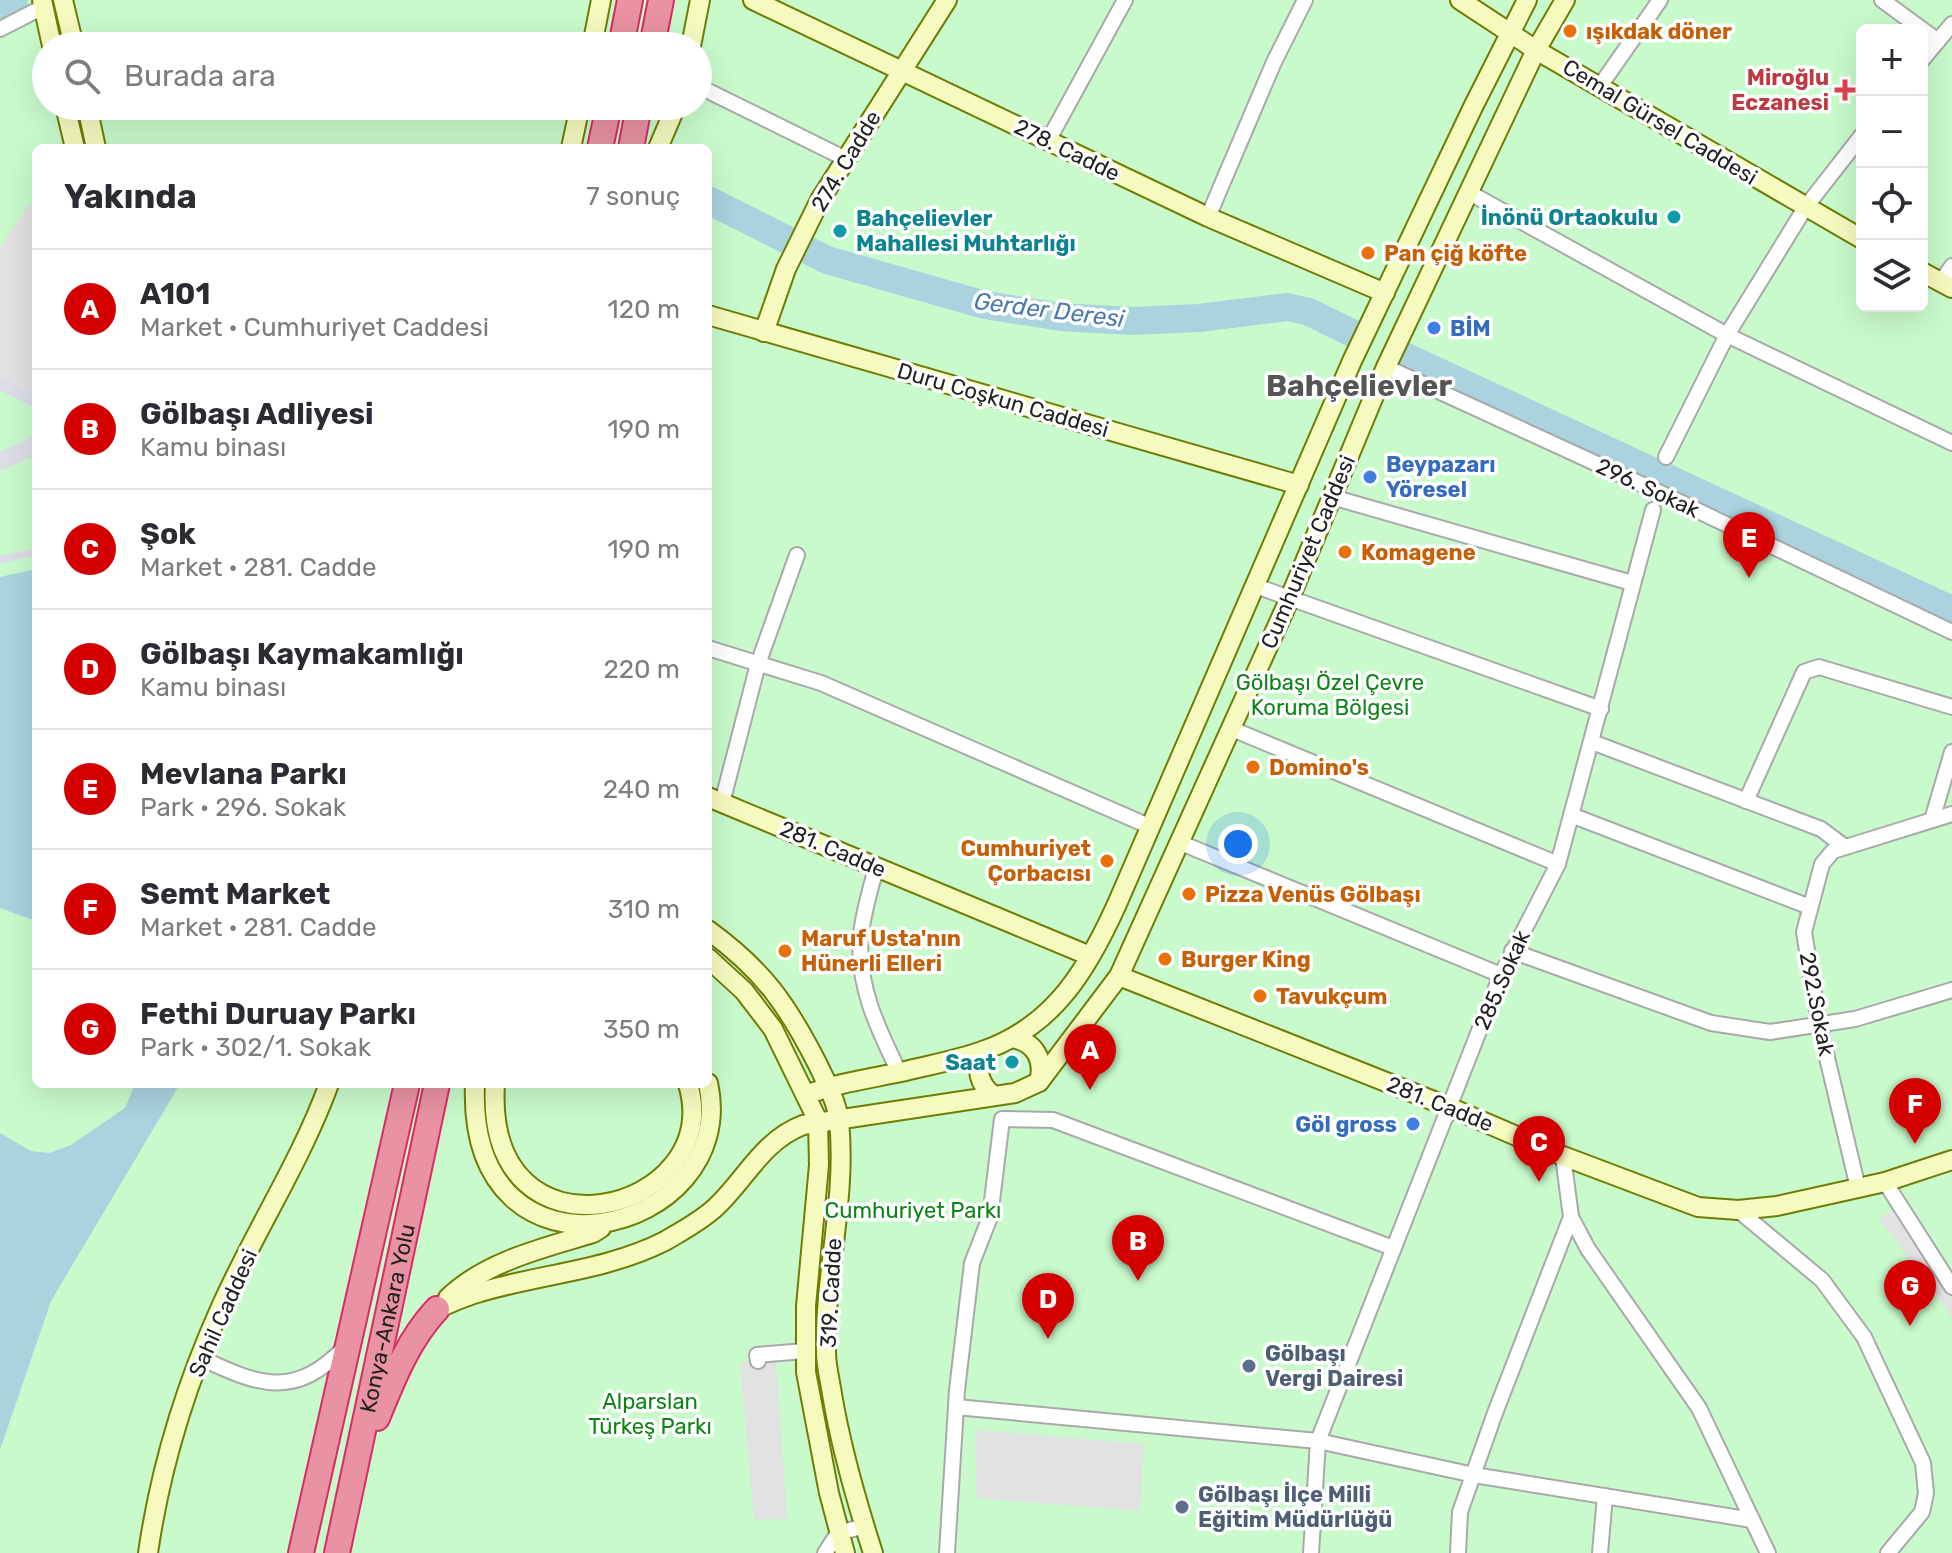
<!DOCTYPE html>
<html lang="tr">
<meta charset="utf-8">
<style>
:root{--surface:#fff;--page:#f7f7f7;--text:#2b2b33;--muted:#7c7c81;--line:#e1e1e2;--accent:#d40000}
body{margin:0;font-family:Rubik,sans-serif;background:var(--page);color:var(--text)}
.controls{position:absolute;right:24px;top:24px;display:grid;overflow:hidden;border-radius:12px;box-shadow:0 8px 32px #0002}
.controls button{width:72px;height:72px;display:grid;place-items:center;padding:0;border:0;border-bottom:2px solid var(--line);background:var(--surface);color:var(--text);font:40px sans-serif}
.you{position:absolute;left:1238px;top:844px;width:28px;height:28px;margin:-20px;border:6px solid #fff;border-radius:50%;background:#1a73e8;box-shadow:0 0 0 12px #1a73e833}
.badge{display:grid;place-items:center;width:52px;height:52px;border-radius:50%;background:var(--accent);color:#fff;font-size:26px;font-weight:700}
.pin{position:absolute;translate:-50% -66px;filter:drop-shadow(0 2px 4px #0008)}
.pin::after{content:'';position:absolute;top:42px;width:28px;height:24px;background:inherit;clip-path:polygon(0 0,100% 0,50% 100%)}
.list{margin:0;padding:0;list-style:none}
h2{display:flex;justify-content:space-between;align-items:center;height:104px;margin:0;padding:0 32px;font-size:34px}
h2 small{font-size:26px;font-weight:400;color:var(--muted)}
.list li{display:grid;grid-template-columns:52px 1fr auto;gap:24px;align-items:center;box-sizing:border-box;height:120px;padding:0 32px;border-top:2px solid var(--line)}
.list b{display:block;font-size:30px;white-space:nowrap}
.list p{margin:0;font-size:26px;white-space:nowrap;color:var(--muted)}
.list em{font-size:26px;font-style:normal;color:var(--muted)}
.icon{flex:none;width:44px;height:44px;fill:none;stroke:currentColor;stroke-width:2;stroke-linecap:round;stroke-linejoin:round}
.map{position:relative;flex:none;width:1952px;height:1553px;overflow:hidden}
.search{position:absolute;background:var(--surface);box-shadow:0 8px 32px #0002;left:32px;top:32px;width:680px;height:88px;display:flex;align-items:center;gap:20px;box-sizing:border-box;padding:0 28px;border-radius:44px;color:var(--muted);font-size:30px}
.panel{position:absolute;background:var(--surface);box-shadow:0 8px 32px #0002;left:32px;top:144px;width:680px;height:944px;border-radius:12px}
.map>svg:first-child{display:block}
.park{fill:#c8facc;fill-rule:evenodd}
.parking{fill:#e2e2e2}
.plaza{fill:#dddde8}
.water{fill:#aad3df}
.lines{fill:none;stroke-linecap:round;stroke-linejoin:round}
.river{stroke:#aad3df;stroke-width:28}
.street-casing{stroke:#a9a9a9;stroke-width:18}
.secondary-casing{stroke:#707d05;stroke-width:22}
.highway-casing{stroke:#dc2a67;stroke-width:28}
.street{stroke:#fff;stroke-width:14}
.secondary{stroke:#f7fabf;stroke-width:18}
.highway{stroke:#e892a2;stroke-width:24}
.food-dot{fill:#e8710a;stroke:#fff;stroke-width:3}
.health-dot{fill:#e0444e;stroke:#fff;stroke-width:3}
.culture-dot{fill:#0f9aa8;stroke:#fff;stroke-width:3}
.shop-dot{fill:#3f7fe0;stroke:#fff;stroke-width:3}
.service-dot{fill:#5c6f8a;stroke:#fff;stroke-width:3}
.labels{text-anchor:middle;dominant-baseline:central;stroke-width:7;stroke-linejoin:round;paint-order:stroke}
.food-label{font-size:22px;font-weight:bold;fill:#c56008;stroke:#fff;text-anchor:start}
.health-label{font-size:22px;font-weight:bold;fill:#be3a42;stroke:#fff;text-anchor:end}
.street-label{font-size:22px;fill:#222;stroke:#fff}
.culture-label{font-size:22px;font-weight:bold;fill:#0d838f;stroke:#fff;text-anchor:end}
.shop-label{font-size:22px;font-weight:bold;fill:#366cbe;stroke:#fff;text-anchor:start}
.park-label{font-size:22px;fill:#0c8416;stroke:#fff}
.service-label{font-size:22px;font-weight:bold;fill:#4e5e75;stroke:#fff;text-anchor:start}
.water-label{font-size:24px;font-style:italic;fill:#4a7aab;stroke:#fff}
.district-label{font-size:30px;font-weight:bold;fill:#555;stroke:#fff}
</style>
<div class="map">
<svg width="1952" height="1553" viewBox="0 0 1952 1553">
<rect width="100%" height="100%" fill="#f2efe9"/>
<path class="park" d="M0 0H1952V1553H0ZM1862 30H1922V306H1862ZM46 46H698V106H46ZM36 148H708V1084H36Z"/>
<g class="parking">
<polygon points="28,205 36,207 36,395 0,378 0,248"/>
<polygon points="1894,1210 1952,1298 1952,1317 1879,1218"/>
<polygon points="776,1358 787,1519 754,1519 740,1363"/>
<polygon points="975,1430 1144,1444 1140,1511 977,1498"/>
</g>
<g class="plaza">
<polygon points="0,378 36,395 36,408 0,391"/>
<polygon points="36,435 36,455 0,471 0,452"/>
<polygon points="36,548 36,555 0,564 0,556"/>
</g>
<g class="water">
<polygon points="36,569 36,921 0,908 0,577"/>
<polygon points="135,1084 180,1084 51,1301 0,1450 0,1133 31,1151 49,1153 71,1145 125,1108"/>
</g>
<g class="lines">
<g class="river">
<polyline points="0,7 14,0"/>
<polyline points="708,200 827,260 985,305 1061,317 1132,321 1199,318 1288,307 1309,312 1356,335"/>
<polyline points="1402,355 1952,610"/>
</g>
<g class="street-casing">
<g id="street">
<polyline points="1882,0 1938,41"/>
<polyline points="0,29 43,7"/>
<polyline points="1922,60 1952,24"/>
<polyline points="698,86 846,159"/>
<polyline points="1600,86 1660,0"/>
<polyline points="1048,141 1125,0"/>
<polyline points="1468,192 1727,335 1952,443"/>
<polyline points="1208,217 1274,62 1305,0"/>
<polyline points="1941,282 1952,266"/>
<polyline points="1386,367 1667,496 1952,632"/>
<polyline points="1666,457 1727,335 1805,208 1862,135"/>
<polyline points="1332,497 1632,583"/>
<polyline points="1256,586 1601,709"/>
<polyline points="708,648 821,683 1151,827"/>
<polyline points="1232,729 1558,864"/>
<polyline points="1592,742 1821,829 1845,847"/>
<polyline points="1746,801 1804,672 1819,667 1952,707"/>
<polyline points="722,803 758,664 797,555"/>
<polyline points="1571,815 1810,907"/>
<polyline points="1932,820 1952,752"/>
<polyline points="1181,843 1501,975"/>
<path d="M876 867C871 889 863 912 861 935 856 984 878 1029 899 1072"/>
<polyline points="1512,951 1711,1023 1770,1032 1855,1019 1952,990"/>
<polyline points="1563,1156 1571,1217 1588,1249 1699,1408 1768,1553"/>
<polyline points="1885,1182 1952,1287"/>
<polyline points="1858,1188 1819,1024 1804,932 1822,864 1833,851 1952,814"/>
<polyline points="1738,1210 1822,1280 1864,1337 1923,1463 1926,1493 1922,1512 1888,1553"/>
<path d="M201 1358C260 1386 295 1399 345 1347"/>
<polyline points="758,1361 757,1355 805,1351"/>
<polyline points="956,1407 1318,1441 1474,1475 1752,1520"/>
<polyline points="825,1553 838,1533 865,1526"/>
<polyline points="947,1553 957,1390 972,1263 990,1217 1002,1119 1053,1120 1393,1248"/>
<polyline points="1311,1553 1318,1441 1501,975 1558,864 1653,510"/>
<polyline points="1458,1553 1460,1512 1495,1413 1571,1217"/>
<polyline points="1600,1553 1605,1496"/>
</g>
</g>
<g class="secondary-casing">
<g id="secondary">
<polyline points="42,0 52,46"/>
<polyline points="63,0 74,46"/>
<polyline points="753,0 1208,217 1385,293"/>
<polyline points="1460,0 1536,50 1862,239"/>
<polyline points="592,46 601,0"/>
<polyline points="691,46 700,0"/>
<polyline points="65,106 75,148"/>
<polyline points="87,106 96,148"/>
<polyline points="571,148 580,106"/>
<polyline points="658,148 676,106"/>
<polyline points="1922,272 1952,288"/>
<polyline points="708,315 1299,485"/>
<polyline points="764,332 786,269 820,200 947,0"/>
<polyline points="708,797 1090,956"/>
<path d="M708 930C763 970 787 1004 818 1065 826 1082 837 1102 839 1121 847 1198 824 1275 826 1352 826 1366 830 1380 832 1394 841 1448 856 1500 873 1553"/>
<polyline points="708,958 744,991 773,1029 818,1121 819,1165 806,1306 806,1372 829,1493 845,1553"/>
<polyline points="1119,976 1449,1107 1563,1156 1698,1207 1738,1210 1777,1206 1885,1182 1952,1160"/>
<path d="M1012 1038C1035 1042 1045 1060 1039 1082"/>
<path d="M984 1051C975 1068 978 1084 994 1096"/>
<path d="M475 1084C466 1303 742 1236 708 1083"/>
<path d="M495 1084C483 1274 727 1214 688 1084"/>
<path d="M806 1095C837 1083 868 1079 901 1072 929 1065 959 1060 985 1050 1055 1025 1088 968 1117 904L1352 361 1473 107 1527 0"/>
<path d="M448 1298C486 1261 544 1248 593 1233L601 1228"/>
<path d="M437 1309C450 1303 463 1297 477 1293 539 1274 606 1271 665 1241 682 1231 701 1221 716 1207 746 1179 762 1141 803 1125L1015 1093 1039 1082 1119 976 1289 600 1386 367 1536 50 1565 0"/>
<path d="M148 1553C160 1470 186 1385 220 1309 254 1232 300 1163 329 1084"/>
</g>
</g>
<g class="highway-casing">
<g id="highway">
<polyline points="621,46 630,0"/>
<polyline points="652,46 661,0"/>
<polyline points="600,148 609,106"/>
<polyline points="631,148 639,106"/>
<path d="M377 1418C393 1379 408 1340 437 1309"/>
<polyline points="301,1553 407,1084"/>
<path id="s1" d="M337 1553 437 1084"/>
</g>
</g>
<use href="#street" class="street"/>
<use href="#secondary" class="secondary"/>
<use href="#highway" class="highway"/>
</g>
<g class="food-dot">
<circle cx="1570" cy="31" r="8"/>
<circle cx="1368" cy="253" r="8"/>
<circle cx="1345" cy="552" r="8"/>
<circle cx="1253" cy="767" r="8"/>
<circle cx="1107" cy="861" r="8"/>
<circle cx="1189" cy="894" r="8"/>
<circle cx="785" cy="951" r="8"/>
<circle cx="1165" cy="959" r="8"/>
<circle cx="1260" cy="996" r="8"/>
</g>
<path class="health-dot" d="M1841 78h8v8h8v8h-8v8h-8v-8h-8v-8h8z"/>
<g class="culture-dot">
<circle cx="1674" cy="217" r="8"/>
<circle cx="840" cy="231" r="8"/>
<circle cx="1012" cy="1062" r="8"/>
</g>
<g class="shop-dot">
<circle cx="1434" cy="328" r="8"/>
<circle cx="1370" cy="477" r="8"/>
<circle cx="1413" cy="1124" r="8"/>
</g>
<g class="service-dot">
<circle cx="1249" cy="1366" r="8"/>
<circle cx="1182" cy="1507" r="8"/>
</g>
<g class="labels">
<g class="food-label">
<text x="1586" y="31">ışıkdak döner</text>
<text x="1384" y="253">Pan çiğ köfte</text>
<text x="1361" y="552">Komagene</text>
<text x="1269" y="767">Domino's</text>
<text x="1091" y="848" text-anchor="end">Cumhuriyet<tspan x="1091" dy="25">Çorbacısı</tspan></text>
<text x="1205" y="894">Pizza Venüs Gölbaşı</text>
<text x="801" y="938">Maruf Usta'nın<tspan x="801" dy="25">Hünerli Elleri</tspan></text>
<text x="1181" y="959">Burger King</text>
<text x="1276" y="996">Tavukçum</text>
</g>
<g class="health-label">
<text x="1829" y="77">Miroğlu<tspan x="1829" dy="25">Eczanesi</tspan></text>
</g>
<g class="street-label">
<text transform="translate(1660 122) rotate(31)">Cemal Gürsel Caddesi</text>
<text transform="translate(1067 150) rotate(26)">278. Cadde</text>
<text transform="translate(846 161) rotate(-59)">274. Cadde</text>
<text transform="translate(1003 400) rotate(16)">Duru Coşkun Caddesi</text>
<text transform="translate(1648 488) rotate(25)">296. Sokak</text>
<text transform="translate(1308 552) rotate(-67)">Cumhuriyet Caddesi</text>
<text transform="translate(833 849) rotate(23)">281. Cadde</text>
<text transform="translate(1502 980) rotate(-66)">285.Sokak</text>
<text transform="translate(1817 1004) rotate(79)">292.Sokak</text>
<text transform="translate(1440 1104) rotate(22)">281. Cadde</text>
<text transform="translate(831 1293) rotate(-87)">319. Cadde</text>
<text transform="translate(223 1313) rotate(-66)">Sahil Caddesi</text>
<text stroke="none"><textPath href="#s1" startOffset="240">Konya-Ankara Yolu</textPath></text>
</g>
<g class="culture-label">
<text x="1658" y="217">İnönü Ortaokulu</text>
<text x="856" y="218" text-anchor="start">Bahçelievler<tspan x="856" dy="25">Mahallesi Muhtarlığı</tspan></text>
<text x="996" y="1062">Saat</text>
</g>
<g class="shop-label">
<text x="1450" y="328">BİM</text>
<text x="1386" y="464">Beypazarı<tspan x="1386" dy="25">Yöresel</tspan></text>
<text x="1397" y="1124" text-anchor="end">Göl gross</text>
</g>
<g class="park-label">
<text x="1330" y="682">Gölbaşı Özel Çevre<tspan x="1330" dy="25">Koruma Bölgesi</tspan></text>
<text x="913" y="1210">Cumhuriyet Parkı</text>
<text x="650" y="1401">Alparslan<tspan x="650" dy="25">Türkeş Parkı</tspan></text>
</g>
<g class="service-label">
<text x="1265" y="1353">Gölbaşı<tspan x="1265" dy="25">Vergi Dairesi</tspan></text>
<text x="1198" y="1494">Gölbaşı İlçe Milli<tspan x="1198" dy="25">Eğitim Müdürlüğü</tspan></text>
</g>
<g class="water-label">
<text transform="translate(1049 310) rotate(7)">Gerder Deresi</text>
</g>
<g class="district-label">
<text x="1359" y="386">Bahçelievler</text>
</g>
</g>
</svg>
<div class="controls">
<button>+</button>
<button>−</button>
<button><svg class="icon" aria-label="locate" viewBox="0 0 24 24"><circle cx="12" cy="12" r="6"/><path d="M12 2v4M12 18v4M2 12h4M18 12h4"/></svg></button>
<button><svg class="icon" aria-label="layers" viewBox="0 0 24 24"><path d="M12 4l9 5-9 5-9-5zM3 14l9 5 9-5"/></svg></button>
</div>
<div class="you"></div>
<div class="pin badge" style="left:1090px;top:1090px">A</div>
<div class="pin badge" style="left:1138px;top:1281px">B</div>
<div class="pin badge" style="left:1539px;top:1182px">C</div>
<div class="pin badge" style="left:1048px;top:1339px">D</div>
<div class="pin badge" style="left:1749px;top:578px">E</div>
<div class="pin badge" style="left:1915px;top:1144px">F</div>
<div class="pin badge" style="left:1910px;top:1326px">G</div>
<div class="search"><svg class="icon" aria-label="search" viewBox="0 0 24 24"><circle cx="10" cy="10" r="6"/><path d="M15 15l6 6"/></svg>Burada ara</div>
<section class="panel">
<h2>Yakında<small>7 sonuç</small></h2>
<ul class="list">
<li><span class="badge">A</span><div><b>A101</b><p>Market · Cumhuriyet Caddesi</p></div><em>120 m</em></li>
<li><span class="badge">B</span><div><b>Gölbaşı Adliyesi</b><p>Kamu binası</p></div><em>190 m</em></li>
<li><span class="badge">C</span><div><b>Şok</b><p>Market · 281. Cadde</p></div><em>190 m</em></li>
<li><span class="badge">D</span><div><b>Gölbaşı Kaymakamlığı</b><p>Kamu binası</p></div><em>220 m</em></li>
<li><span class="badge">E</span><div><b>Mevlana Parkı</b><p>Park · 296. Sokak</p></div><em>240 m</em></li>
<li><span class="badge">F</span><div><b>Semt Market</b><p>Market · 281. Cadde</p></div><em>310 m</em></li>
<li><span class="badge">G</span><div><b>Fethi Duruay Parkı</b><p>Park · 302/1. Sokak</p></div><em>350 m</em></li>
</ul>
</section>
</div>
